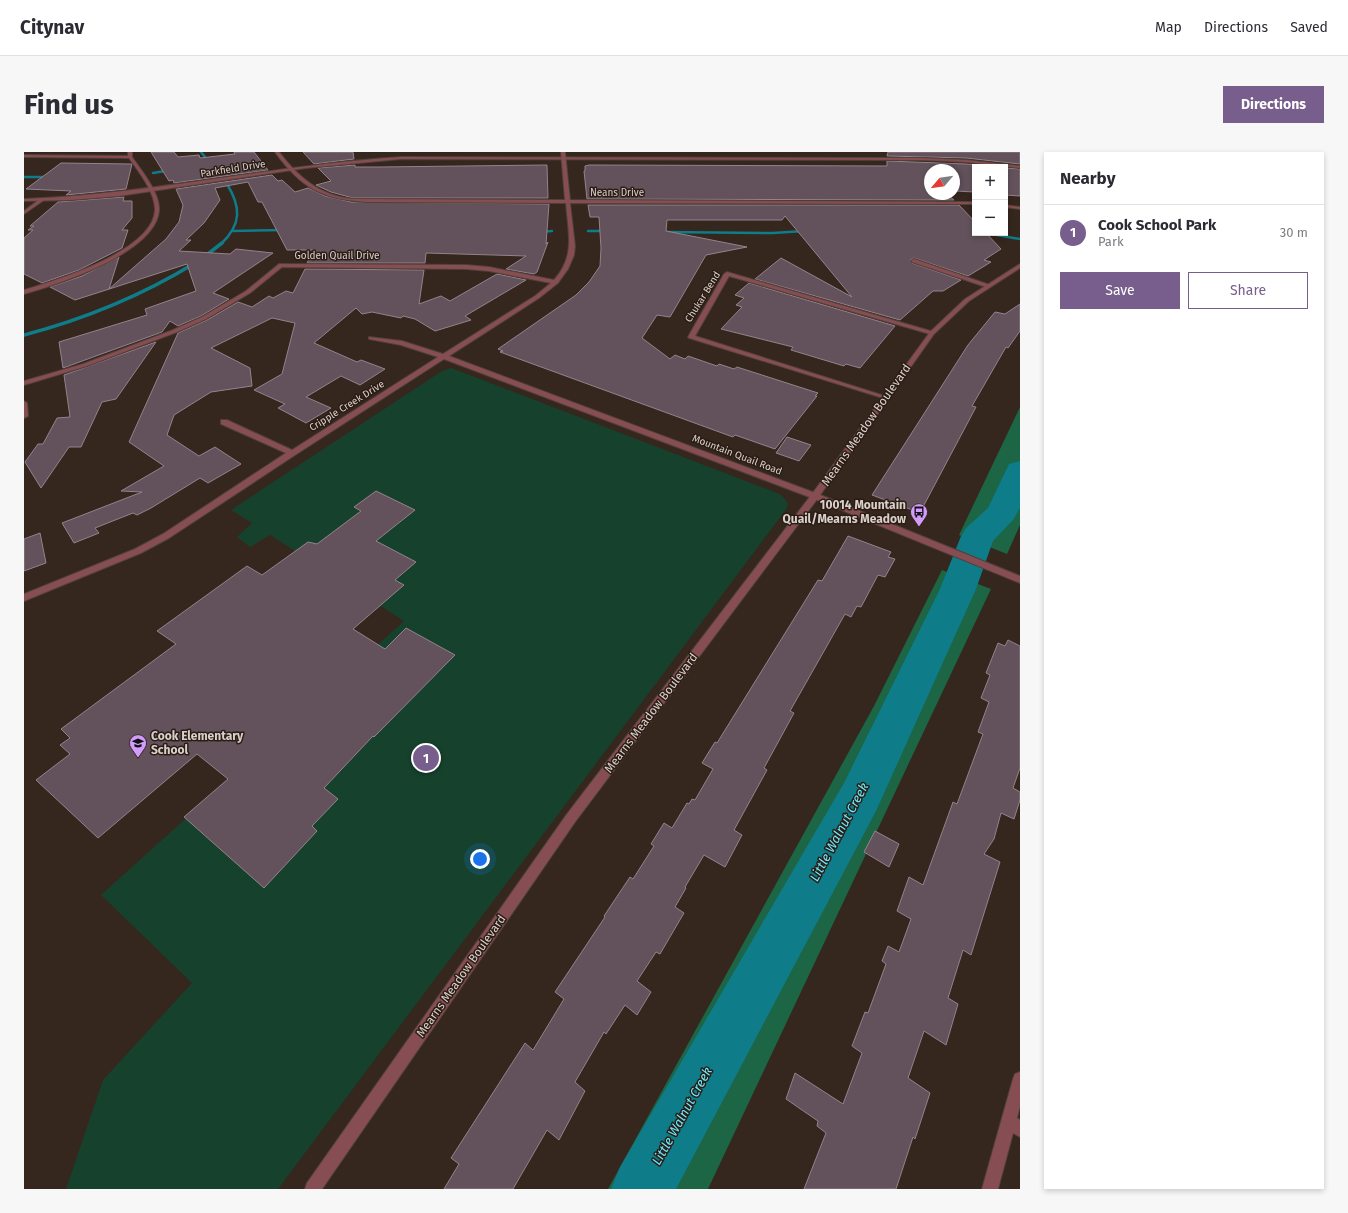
<!DOCTYPE html>
<meta charset="utf-8">
<style>
:root{--surface:#fff;--page:#f7f7f7;--text:#2b2b33;--muted:#7c7c81;--line:#e1e1e2;--accent:#775e8d}
body{margin:0;font-family:"Fira Sans",sans-serif;background:var(--page);color:var(--text)}
.controls{position:absolute;right:12px;top:12px;display:grid;overflow:hidden;border-radius:0px;box-shadow:0 2px 6px #0003}
.controls button{width:36px;height:36px;display:grid;place-items:center;padding:0;border:0;border-bottom:1px solid var(--line);background:var(--surface);color:var(--text);font:20px sans-serif}
.compass{position:absolute;left:900px;top:12px;width:36px;height:36px;border-radius:50%;background:var(--surface);box-shadow:0 2px 6px #0003;rotate:241deg}
.you{position:absolute;left:456px;top:707px;width:14px;height:14px;margin:-10px;border:3px solid #fff;border-radius:50%;background:#1a73e8;box-shadow:0 0 0 6px #1a73e833}
.badge{display:grid;place-items:center;width:26px;height:26px;border-radius:50%;background:var(--accent);color:#fff;font-size:13px;font-weight:700}
.pin{position:absolute;translate:-50% -50%;border:2px solid #fff;box-shadow:0 1px 4px #0006}
.list{margin:0;padding:0;list-style:none}
h2{display:flex;justify-content:space-between;align-items:center;height:52px;margin:0;padding:0 16px;font-size:17px}
h2 small{font-size:13px;font-weight:400;color:var(--muted)}
.list li{display:grid;grid-template-columns:26px 1fr auto;gap:12px;align-items:center;box-sizing:border-box;height:56px;padding:0 16px;border-top:1px solid var(--line)}
.list b{display:block;font-size:15px;white-space:nowrap}
.list p{margin:0;font-size:13px;white-space:nowrap;color:var(--muted)}
.list em{font-size:13px;font-style:normal;color:var(--muted)}
.actions{display:flex;gap:8px;padding:12px 16px}
.actions a{flex:1;padding:9px 0;border:1px solid var(--accent);border-radius:0px;text-align:center;font-size:14px;color:var(--accent)}
.actions .main{background:var(--accent);color:#fff}
.map{position:relative;flex:none;width:996px;height:1037px;overflow:hidden;border-radius:0px}
header{display:flex;align-items:center;gap:24px;box-sizing:border-box;height:56px;padding:0 20px;background:var(--surface);border-bottom:1px solid var(--line)}
header strong{font-size:19px}
nav{display:flex;gap:22px;margin-inline-start:auto;font-size:14px}
.intro{display:flex;align-items:center;justify-content:space-between;box-sizing:border-box;height:96px;padding:0 24px}
h1{margin:0;font-size:28px}
.button{padding:10px 18px;border-radius:0px;background:var(--accent);color:#fff;font-size:14px;font-weight:700}
main{display:flex;gap:24px;padding:0 24px}
aside{flex:1;background:var(--surface);border-radius:0px;box-shadow:0 2px 6px #0003}
.map>svg:first-child{display:block}
.green{fill:#16422d}
.forest{fill:#1c6545}
.lines{fill:none;stroke-linecap:round;stroke-linejoin:round}
.stream-far1{stroke:#0f7c8a;stroke-width:2.5}
.stream{stroke:#0f7c8a;stroke-width:3.5}
.river{fill:#0f7c8a;fill-rule:evenodd}
.building{fill:#63525b;stroke:#95828c}
.minor-casing{stroke:#4f413a;stroke-width:2}
.tertiary-casing{stroke:#4f413a;stroke-width:2}
.minor{fill:#864d52;fill-rule:evenodd}
.tertiary{fill:#864d52;fill-rule:evenodd}
.labels{text-anchor:middle;dominant-baseline:central;stroke-width:3;stroke-linejoin:round;paint-order:stroke}
.far-street-label{font-size:10px;fill:#dad0cb;stroke:#2b1d15}
.street-label{font-size:12px;fill:#dad0cb;stroke:#2b1d15}
.poi-label{font-size:12px;font-weight:bold;fill:#dad0cb;stroke:#2b1d15;text-anchor:end}
.water-label{font-size:13px;font-style:italic;fill:#6deafd;stroke:#2b1d15}
</style>
<header>
<strong>Citynav</strong>
<nav><a>Map</a><a>Directions</a><a>Saved</a></nav>
</header>
<div class="intro"><h1>Find us</h1><a class="button">Directions</a></div>
<main>
<div class="map">
<svg width="996" height="1037" viewBox="0 0 996 1037">
<rect width="100%" height="100%" fill="#35261e"/>
<polygon class="green" points="427,216 748,339 757,343 764,351 763,356 254,1037 42,1037 79,928 168,831 77,743 380,469 246,383 226,395 213,385 228,371 207,358 418,219"/>
<g class="forest">
<polygon points="996,255 996,373 983,402 935,383"/>
<polygon points="918,418 967,437 684,1037 584,1037 850,554"/>
</g>
<g class="lines">
<g class="stream-far1">
<polyline points="177,0 186,11"/>
<polyline points="129,21 147,18"/>
<polyline points="0,25 26,25"/>
<polyline points="208,79 261,78"/>
<polyline points="564,79 582,79"/>
<polyline points="515,80 528,79"/>
<polyline points="638,80 749,81 780,79"/>
<polyline points="961,81 996,87"/>
<path d="M197 92C218 72 217 55 203 32"/>
</g>
<g class="stream">
<polyline points="180,105 198,91"/>
<path d="M0 183C61 167 117 144 171 111"/>
</g>
<polygon class="river" points="996,309 996,356 989,368 969,389 952,437 852,659 652,1037 587,1037 596,1015 820,631 916,437 937,384 942,376 964,356 985,312"/>
</g>
<g class="building">
<polygon points="127,0 150,0 154,5 175,3 176,6 211,2 210,0 230,0 244,18 150,31 149,28 145,29"/>
<polygon points="279,0 329,0 330,7 290,12"/>
<polygon points="864,0 996,0 996,12 942,6 863,4"/>
<polygon points="863,9 942,12 973,15 951,15 951,40 930,39 930,18 906,18 906,42 923,42 930,48 563,47 560,19 561,19 561,14 565,13 863,14"/>
<polygon points="37,11 107,12 108,12 102,37 42,43 47,39 2,37"/>
<polygon points="331,13 331,15 355,15 523,13 524,46 329,46 307,40 292,33 307,29 294,16"/>
<polygon points="981,16 996,17 996,44 981,43"/>
<polygon points="248,23 254,29 258,28 271,40 284,36 301,44 327,50 525,52 522,92 524,90 513,120 510,122 482,117 502,104 402,101 401,111 283,111 290,98 263,98 238,50 234,50 224,30 191,36 196,48 180,71 162,88 167,88 155,99 206,102 212,97 249,101 189,141 205,147 177,164 154,174 146,169 138,180 39,216 35,190 123,163 121,157 172,139 163,112 51,148 26,135 58,124 95,105 85,137 142,87 155,70 159,53 152,37"/>
<polygon points="100,45 99,49 108,49 108,66 98,78 104,78 98,96 55,118 18,131 0,122 0,86 9,78 4,78 10,74 6,74 34,50"/>
<polygon points="564,53 935,53 951,70 951,81 962,81 977,97 960,108 967,110 944,124 890,106 886,108 888,111 937,128 919,139 909,139 876,168 731,127 757,106 828,145 761,64 758,68 643,68 642,79 723,95 682,103 646,165 633,163 618,186 646,207 651,203 661,207 664,204 693,214 695,212 710,217 713,215 794,241 791,244 793,244 751,297 711,283 709,285 476,200 479,199 474,197 552,143 565,130 576,114 577,96 575,65 566,65"/>
<polygon points="281,117 400,118 395,152 417,144 426,149 473,122 502,128 441,164 447,168 411,179 391,167 379,164 377,166 348,160 338,162 332,156 290,191 333,210 337,208 361,217 336,233 317,224 282,245 307,256 282,271 254,256 261,252 230,238 258,222 271,171 248,166 187,196 226,216 228,234 187,240 150,263 143,283 175,304 191,295 217,312 184,331 176,326 127,356 113,363 109,361 71,376 75,381 50,391 38,371 118,340 97,339 140,314 105,290 154,181 183,168 214,150 228,155 245,144 249,146 262,139 269,141"/>
<polygon points="725,131 871,174 836,216 822,212 820,214 767,198 769,195 697,177 718,155 712,153 720,146 711,143"/>
<polygon points="996,152 996,179 984,196 982,195 948,254 952,255 900,353 895,351 891,359 848,343 944,193 971,160 981,162"/>
<polygon points="132,190 92,247 78,250 57,295 45,295 17,336 1,310 14,292 19,292 33,266 46,265 40,223"/>
<polygon points="763,285 787,293 775,309 752,301"/>
<polygon points="352,339 391,358 352,389 392,410 371,428 380,433 329,477 361,497 382,476 431,503 350,585 349,584 300,636 314,647 288,674 293,679 240,736 160,665 204,627 173,602 74,686 12,628 46,602 36,593 46,586 37,577 152,492 133,479 223,414 238,423 284,390 293,392 337,359 330,355"/>
<polygon points="16,381 22,411 0,419 0,387"/>
<polygon points="824,384 867,400 864,405 871,407 861,425 854,423 837,455 833,454 827,465 821,462 766,559 770,561 740,616 743,618 710,678 718,683 701,715 680,703 661,735 662,736 651,755 660,761 636,802 632,800 613,829 627,840 613,863 601,853 582,882 580,880 551,930 561,939 535,988 523,978 489,1037 420,1037 435,1012 427,1006 501,891 509,898 540,847 531,840 581,765 580,764 606,725 609,727 630,694 627,692 640,671 648,676 663,651 665,652 668,647 671,648 689,617 678,611 691,590 693,591 794,428 798,429"/>
<polygon points="984,488 996,494 996,616 989,636 996,640 996,648 990,667 977,661 970,687 960,702 976,710 947,803 939,798 924,846 934,852 922,893 900,879 884,926 906,941 891,987 889,985 872,1037 780,1037 802,981 793,974 794,969 762,947 771,921 819,952 838,901 828,894 841,860 844,861 862,812 858,809 864,794 875,800 887,767 873,759 885,725 899,733 929,650 933,652 959,582 954,580 965,550 957,546 966,523 962,521 974,491 981,494"/>
<polygon points="851,679 875,692 865,715 840,700"/>
</g>
<g class="lines">
<g class="minor-casing">
<g id="minor">
<path d="M104 0H108V5C117 18 137 42 135 59 131 101 35 132 0 142V138C33 128 129 99 131 58 131 40 115 20 105 6L0 5V3L104 4Z"/>
<path d="M251 0H255C274 25 296 44 329 47L541 48 537 0H541L546 48 951 50V52L546 51 551 94 550 103 544 117 534 131 515 146 425 204 794 342 996 424V431L788 346 420 207 271 303 145 386 117 401 0 449V442L111 397 139 382 262 301 197 272V268H203L268 298 414 205 377 193 345 187V185L378 189 419 202 511 144 527 131 465 119 442 117 258 115 226 141 182 167 153 180 63 214 0 233V229L59 212 149 178 178 165 222 139 255 112 442 113 465 115 530 128C552 104 544 80 542 51L343 50C298 47 278 37 251 0Z"/>
<polygon points="16,47 20,48 0,62 0,59"/>
<polygon points="981,53 996,55 996,57 981,55"/>
<polygon points="890,107 966,133 967,134 962,135 888,110 887,109"/>
<polygon points="703,120 910,180 911,181 906,182 705,124 671,184 864,245 859,246 665,186 664,185 700,122"/>
<polygon points="0,249 3,251 4,264 0,266"/>
<polygon points="996,920 996,954 993,966 996,968 996,985 989,981 974,1037 958,1037 989,927 991,922"/>
</g>
</g>
<g class="tertiary-casing">
<g id="tertiary">
<path d="M377 5 897 6 942 8 996 14V16L942 10 897 8 377 7 282 16 95 44 47 48 0 49V47C128 42 250 13 377 5Z"/>
<polygon points="996,112 996,116 945,149 910,182 794,346 551,670 298,1037 281,1037 283,1031 543,662 788,342 906,180 941,147"/>
</g>
</g>
<use href="#minor" class="minor"/>
<use href="#tertiary" class="tertiary"/>
</g>
<defs>
<g id="bus-pin" transform="scale(0.9)"><path d="M0 17L-7.5 6A9.5 9.5 0 1 1 7.5 6Z" fill="#d39cfc" stroke="#2b1d15"/><path d="M-5-6H5V4H4V6H2V4H-2V6H-4V4H-5ZM-3.5-4V0h7V-4ZM-3.5 1.2v1.5H-2V1.2ZM2 1.2v1.5H3.5V1.2Z" fill="#111"/></g>
<g id="school-pin" transform="scale(0.9)"><path d="M0 17L-7.5 6A9.5 9.5 0 1 1 7.5 6Z" fill="#d39cfc" stroke="#2b1d15"/><path d="M0-5L7-2L0 1L-7-2ZM-4 1L0 2.5L4 1V4Q0 6-4 4Z" fill="#111"/></g>
</defs>
<g fill-rule="evenodd">
<use href="#bus-pin" x="895" y="360"/>
<use href="#school-pin" x="114" y="591"/>
</g>
<g class="labels">
<g class="far-street-label">
<text transform="translate(209 17) rotate(-9)">Parkfield Drive</text>
<text x="593" y="41">Neans Drive</text>
<text x="313" y="104">Golden Quail Drive</text>
<text transform="translate(679 145) rotate(-58)">Chukar Bend</text>
<text transform="translate(323 254) rotate(-32)">Cripple Creek Drive</text>
<text transform="translate(713 303) rotate(21)">Mountain Quail Road</text>
</g>
<g class="street-label">
<text transform="translate(842 273) rotate(-55)">Mearns Meadow Boulevard</text>
<text transform="translate(627 561) rotate(-53)">Mearns Meadow Boulevard</text>
<text transform="translate(437 824) rotate(-55)">Mearns Meadow Boulevard</text>
</g>
<g class="poi-label">
<text x="882" y="353">10014 Mountain<tspan x="882" dy="14">Quail/Mearns Meadow</tspan></text>
<text x="127" y="584" text-anchor="start">Cook Elementary<tspan x="127" dy="14">School</tspan></text>
</g>
<g class="water-label">
<text transform="translate(815 680) rotate(-62)">Little Walnut Creek</text>
<text transform="translate(658 964) rotate(-61)">Little Walnut Creek</text>
</g>
</g>
</svg>
<div class="controls">
<button>+</button>
<button>−</button>
</div>
<svg class="compass" viewBox="-18 -18 36 36"><path d="M0-13l5 13h-10z" fill="#e53935"/><path d="M0 13l5-13h-10z" fill="#7c7c81"/></svg>
<div class="you"></div>
<div class="pin badge" style="left:402px;top:606px">1</div>
</div>
<aside>
<h2>Nearby<small></small></h2>
<ul class="list">
<li><span class="badge">1</span><div><b>Cook School Park</b><p>Park</p></div><em>30 m</em></li>
</ul>
<div class="actions"><a class="main">Save</a><a>Share</a></div>
</aside>
</main>
